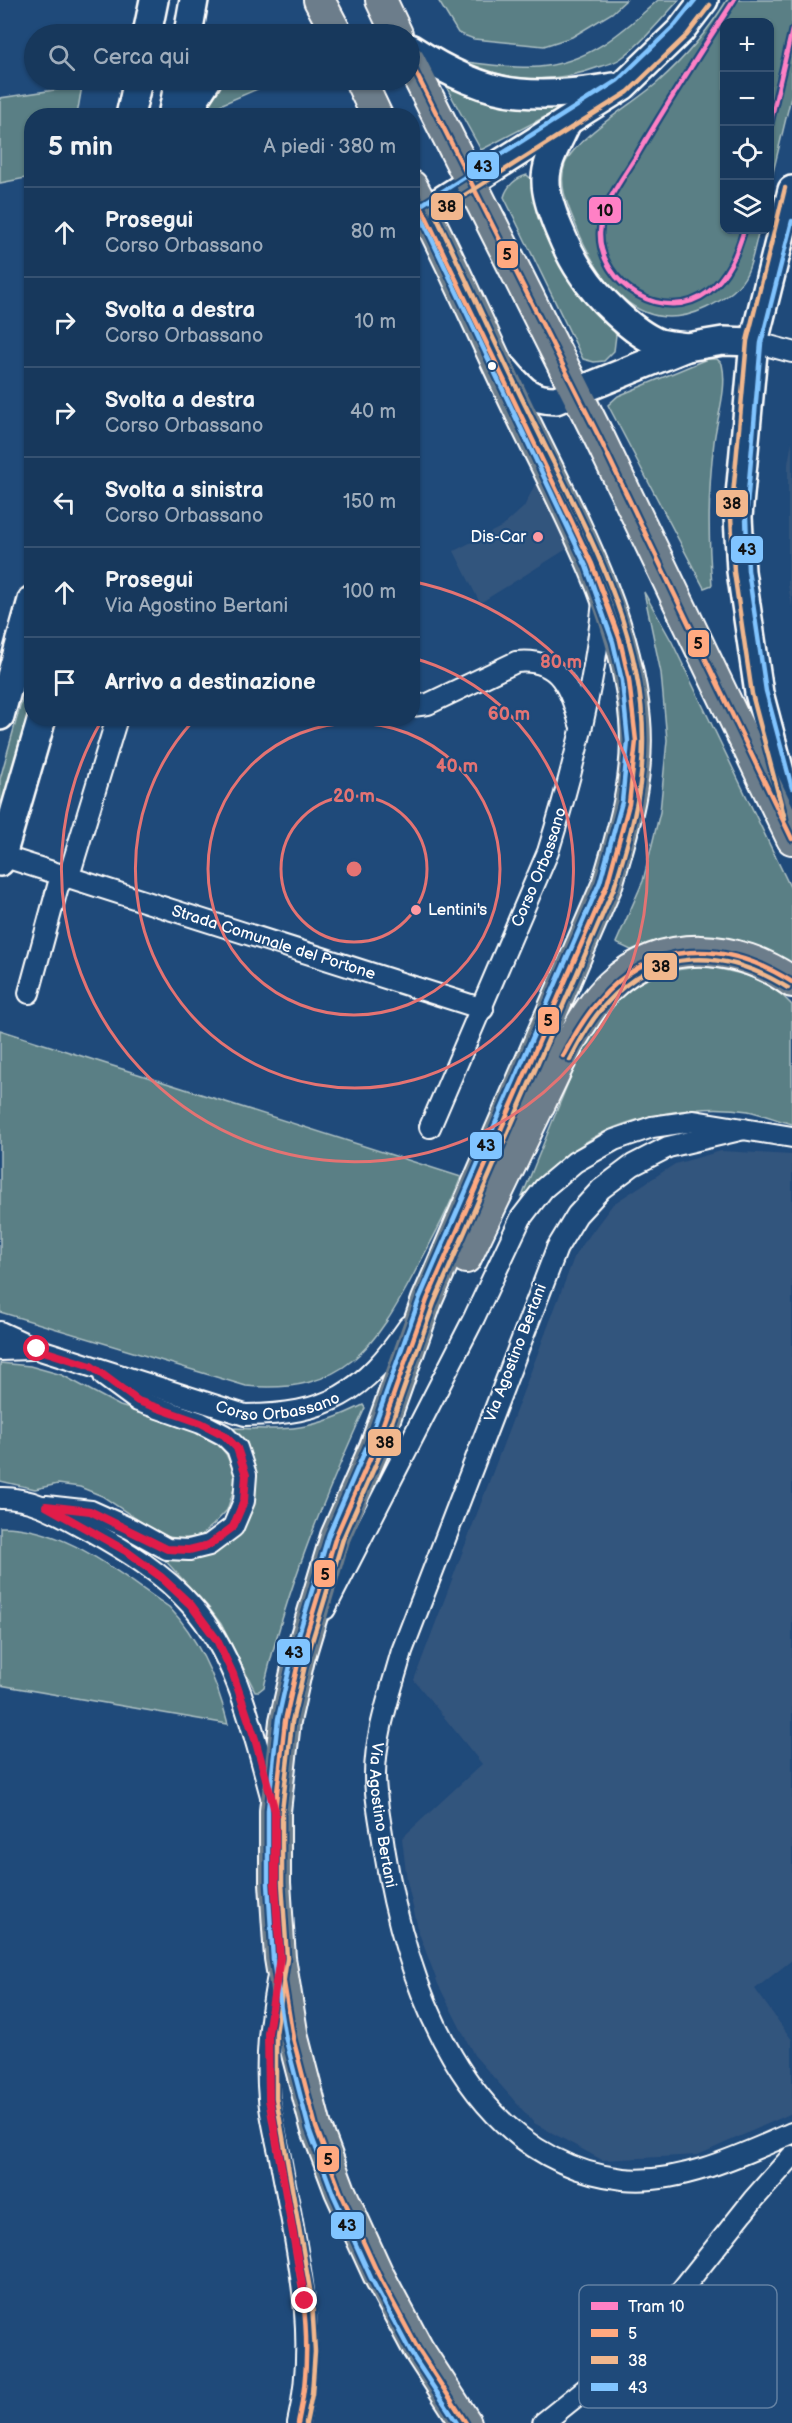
<!DOCTYPE html>
<html lang="it">
<meta charset="utf-8">
<style>
:root{--surface:#17385c;--page:#244365;--text:#f1f3f6;--muted:#9eacbb;--line:#365272}
body{margin:0;font-family:"Balsamiq Sans",sans-serif;background:var(--page);color:var(--text)}
.controls{position:absolute;right:18px;top:18px;display:grid;overflow:hidden;border-radius:12px;box-shadow:0 2px 4px #0004}
.controls button{width:54px;height:54px;display:grid;place-items:center;padding:0;border:0;border-bottom:2px solid var(--line);background:var(--surface);color:var(--text);font:30px sans-serif}
.stop{position:absolute;width:18px;height:18px;margin:-14px;border:4px solid #e11d48;border-radius:50%;background:#fff}
.stop.end{background:#e11d48;border-color:#fff;box-shadow:0 2px 6px #0008}
.list{margin:0;padding:0;list-style:none}
h2{display:flex;justify-content:space-between;align-items:center;height:78px;margin:0;padding:0 24px;font-size:26px}
h2 small{font-size:20px;font-weight:400;color:var(--muted)}
.list li{display:grid;grid-template-columns:39px 1fr auto;gap:18px;align-items:center;box-sizing:border-box;height:90px;padding:0 24px;border-top:2px solid var(--line)}
.list b{display:block;font-size:22px;white-space:nowrap}
.list p{margin:0;font-size:20px;white-space:nowrap;color:var(--muted)}
.list em{font-size:20px;font-style:normal;color:var(--muted)}
.icon{flex:none;width:33px;height:33px;fill:none;stroke:currentColor;stroke-width:2;stroke-linecap:round;stroke-linejoin:round}
.map{position:relative;flex:none;width:792px;height:2423px;overflow:hidden}
.search{position:absolute;background:var(--surface);box-shadow:0 2px 4px #0004;left:24px;top:24px;width:396px;height:66px;display:flex;align-items:center;gap:15px;box-sizing:border-box;padding:0 21px;border-radius:33px;color:var(--muted);font-size:22px}
.panel{position:absolute;background:var(--surface);box-shadow:0 2px 4px #0004;left:24px;top:108px;width:396px;height:618px;border-radius:24px}
.map>svg:first-child{display:block}
.built{fill:#33547d}
.green{fill:#5a7f85;stroke:#acbfc2;stroke-width:1.5}
.lines{fill:none;stroke-linecap:round;stroke-linejoin:round}
.street-casing{stroke:#fff;stroke-width:24}
.secondary-casing{stroke:#fff;stroke-width:32}
.primary-casing{stroke:#fff;stroke-width:34}
.street{stroke:#1f4a7a;stroke-width:20}
.secondary{stroke:#1f4a7a;stroke-width:27}
.primary{stroke:#6c7d8b;stroke-width:30}
.bus-1-casing{stroke:#1f4a7a;stroke-width:9}
.bus-2-casing{stroke:#1f4a7a;stroke-width:9}
.bus-3-casing{stroke:#1f4a7a;stroke-width:9}
.bus-1{stroke:#ffa980;stroke-width:4.5}
.bus-2{stroke:#f1b78d;stroke-width:4.5}
.bus-3{stroke:#80c4ff;stroke-width:4.5}
.tram-1-casing{stroke:#1f4a7a;stroke-width:9}
.tram-1{stroke:#ff80c5;stroke-width:4.5}
.route{stroke:#e11d48;stroke-width:8}
.ring{fill:none;stroke:#e47373;stroke-width:3}
.bus-dot{fill:#fff;stroke:#1f4a7a;stroke-width:2}
.poi-dot{fill:#ff9aa2;stroke:#1f4a7a;stroke-width:2}
.labels{text-anchor:middle;dominant-baseline:central;stroke-width:4.5;stroke-linejoin:round;paint-order:stroke}
.poi-label{font-size:16px;fill:#fff;stroke:#1f4a7a;text-anchor:end}
.street-label{font-size:16px;fill:#fff;stroke:#1f4a7a}
.key{fill:#1f4a7a;stroke:#6280a2;stroke-width:1.5}
.key-label{font-size:16px;fill:#fff}
.centre{fill:#e47373;stroke:#1f4a7a;stroke-width:3}
.ring-label{font-size:18px;text-anchor:middle;font-weight:bold;fill:#e47373;stroke:#1f4a7a;stroke-width:4.5;stroke-linejoin:round;paint-order:stroke}
.line-badge{stroke:#1f4a7a;stroke-width:2}
.pale-badge-label{font-size:16px;text-anchor:middle;font-weight:bold;fill:#111}
</style>
<div class="map">
<svg width="792" height="2423" viewBox="0 0 792 2423">
<rect width="100%" height="100%" fill="#1f4a7a"/>
<filter id="ink" filterUnits="userSpaceOnUse"><feTurbulence type="fractalNoise" baseFrequency=".0167" numOctaves="2"/><feDisplacementMap in="SourceGraphic" scale="12" xChannelSelector="R" yChannelSelector="G"/><feConvolveMatrix kernelMatrix="1 2 1 2 8 2 1 2 1" color-interpolation-filters="sRGB"/></filter>
<g filter="url(#ink)">
<g class="built">
<polygon points="792,441 792,607 788,585 788,464"/>
<polygon points="545,464 581,540 480,603 454,551 503,526 524,507"/>
<polygon points="721,1151 792,1155 792,1960 755,1989 792,2040 792,2113 698,2155 602,2160 534,2123 474,2055 438,1984 419,1933 407,1881 402,1838 482,1764 414,1680 575,1255 613,1204 675,1164"/>
</g>
<g class="green">
<polygon points="438,0 626,0 612,13 572,37 544,46 474,39 458,33"/>
<path d="M658 0H679C661 20 642 43 620 59 614 63 606 65 599 67 554 84 508 82 464 62 488 64 515 69 539 67 590 62 622 32 658 0Z"/>
<path d="M727 0H792V93L770 185V22H724V230H759C755 244 753 260 747 273 740 289 721 301 706 308 637 341 596 277 574 221 567 204 558 183 565 164 576 137 633 104 657 83 684 59 708 31 727 0Z"/>
<polygon points="219,80 278,80 197,115"/>
<path d="M443 81C467 97 493 107 522 108 535 109 547 106 560 109L481 150Z"/>
<polygon points="82,86 77,115 32,116 31,177 0,183 0,98"/>
<path d="M527 175 534 182 616 335 614 351 604 361 594 362 583 359 504 197C507 186 516 178 527 175Z"/>
<path d="M707 359H717L722 364C728 388 717 417 714 442 708 489 708 538 712 585L704 588 608 405 618 396Z"/>
<polygon points="644,592 672,642 792,891 792,965 675,939 631,950 616,943 643,881 660,812 667,740 661,673"/>
<polygon points="31,667 31,716 0,826 0,779"/>
<path d="M703 966C738 972 767 977 792 1005V1124C777 1120 762 1114 748 1111 702 1103 631 1115 591 1139 564 1155 543 1177 521 1199L570 1078 600 1017 628 988 663 972Z"/>
<path d="M0 1030 461 1177C449 1209 433 1238 417 1268 376 1347 344 1395 246 1386L0 1312Z"/>
<polygon points="0,1363 30,1366 62,1375 120,1406 193,1428 213,1438 226,1454 232,1467 236,1483 227,1510 213,1525 200,1536 182,1539 162,1536 102,1496 80,1487 58,1484 35,1489 0,1481"/>
<path d="M363 1405 365 1408C324 1498 286 1590 264 1687L259 1691H255L221 1624 209 1608 162 1557H172L252 1507C260 1474 248 1459 234 1431L235 1428C288 1431 313 1430 363 1405Z"/>
<path d="M0 1527C65 1526 118 1573 169 1607 200 1640 217 1680 228 1724L0 1685Z"/>
</g>
<g class="lines">
<g class="street-casing">
<g id="street">
<polyline points="754,342 792,352"/>
<path d="M412 706 428 704 516 662C560 657 570 689 580 724"/>
<path id="s1" d="M2 856 483 1009"/>
<polyline points="29,993 58,886 72,866 117,718"/>
<path id="s2" d="M430 1127 548 852C573 771 594 687 603 602"/>
<path id="s3" d="M744 1129 668 1147 633 1165 601 1189 577 1215 557 1248 402 1651C391 1691 375 1734 375 1775 375 1799 381 1824 384 1847 405 1982 466 2161 623 2179 678 2185 742 2155 792 2133"/>
<path id="s4" d="M0 1332 37 1349 245 1415C327 1415 363 1393 409 1326"/>
<polyline points="0,1350 31,1349"/>
<path d="M0 1498C33 1497 61 1515 89 1530 125 1550 163 1573 191 1605 237 1656 253 1731 271 1796"/>
<polyline points="46,1506 91,1511 131,1529 167,1549 189,1550 209,1545 233,1527 244,1501 246,1475 237,1448 224,1435 201,1423 138,1401 104,1376"/>
<polyline points="325,1609 474,1318 521,1218 544,1188 575,1162 614,1140 652,1127 694,1121 792,1137"/>
<path d="M277 1981C270 2020 265 2059 269 2099 271 2118 276 2138 280 2157 296 2247 319 2332 298 2423"/>
<polyline points="543,2423 624,2358 661,2316 753,2200 792,2156"/>
</g>
</g>
<g class="secondary-casing">
<g id="secondary">
<polyline points="147,34 154,0"/>
<polyline points="188,34 194,0"/>
<path d="M410 48C442 69 481 90 520 93 551 96 582 92 613 87"/>
<polyline points="130,116 138,80"/>
<polyline points="172,116 179,80"/>
<polyline points="191,116 196,97 207,80"/>
<path d="M567 122C559 141 545 161 546 182 546 205 568 253 581 272 596 296 633 333 659 343 668 345 678 346 687 347"/>
<polyline points="792,190 754,342 738,517 741,571 759,693 792,817"/>
<polyline points="425,211 623,86 681,30 704,0"/>
<path d="M504 369C521 388 528 400 556 400L687 347 723 341 754 342"/>
<polyline points="0,716 32,600"/>
<polyline points="0,862 42,718"/>
</g>
</g>
<g class="primary-casing">
<g id="primary">
<polyline points="319,0 337,34"/>
<polyline points="381,0 397,34"/>
<polyline points="410,61 600,439 792,839"/>
<polyline points="360,80 377,116"/>
<path d="M412 186C452 261 485 340 522 416 568 512 626 612 635 720 640 777 623 831 607 885L427 1300 375 1447 336 1536 299 1659 285 1721 275 1811V1883L280 1958 293 2038 316 2127 340 2191 378 2274 418 2349 466 2423"/>
<path d="M466 1258 568 1045C581 1024 593 1002 611 985 661 937 738 943 792 982"/>
</g>
</g>
<use href="#street" class="street"/>
<use href="#secondary" class="secondary"/>
<use href="#primary" class="primary"/>
<g class="bus-1-casing">
<g id="bus-1">
<polyline points="410,61 600,439 792,839"/>
<polyline points="412,187 592,564 620,640 629,680 636,741 629,804 607,885 427,1300 375,1447 336,1536 299,1659 285,1721 275,1811 275,1883 280,1958 293,2038 316,2127 340,2191 378,2274 418,2349 466,2423"/>
<path d="M563 1056C573 1037 584 1018 598 1002 651 938 726 940 792 982"/>
<path d="M270 2106C277 2147 285 2187 292 2228 304 2296 314 2354 298 2423"/>
</g>
</g>
<g class="bus-2-casing">
<g id="bus-2">
<polyline points="785,188 747,341 731,517 734,572 752,694 785,819"/>
<path d="M570 1060C580 1041 590 1021 605 1005 657 946 724 948 788 988"/>
<path d="M306 2423 312 2394 315 2352 312 2301 276 2098V2034L287 1958 282 1883V1811L292 1722 306 1661 343 1539 382 1450 434 1303 614 888C629 841 643 792 643 742 644 625 579 517 530 415 497 348 467 281 435 214L628 92 687 35 710 5"/>
</g>
</g>
<g class="bus-3-casing">
<g id="bus-3">
<polyline points="792,221 761,343 746,517 748,570 766,691 792,788"/>
<polyline points="457,2423 411,2353 371,2278 333,2194 309,2129 286,2040 273,1959 268,1883 268,1810 278,1719 292,1657 329,1534 368,1444 420,1297 600,882 622,802 628,741 622,681 613,642 586,566 418,210 421,205 618,80 675,25 695,0"/>
</g>
</g>
<use href="#bus-1" class="bus-1"/>
<use href="#bus-2" class="bus-2"/>
<use href="#bus-3" class="bus-3"/>
<g class="tram-1-casing">
<g id="tram-1">
<path d="M734 0C701 51 668 102 637 155 623 178 601 205 600 233 599 284 664 326 708 292 728 276 737 254 744 230"/>
<polyline points="770,124 792,30"/>
</g>
</g>
<use href="#tram-1" class="tram-1"/>
</g>
</g>
<g class="lines" filter="url(#ink)">
<polyline class="route" points="37,1349 91,1366 138,1401 201,1423 224,1435 237,1448 246,1475 244,1501 233,1527 209,1545 189,1550 167,1549 90,1511 46,1506 126,1551 161,1577 191,1605 217,1640 233,1674 255,1739 275,1811 275,1883 280,1958 268,2033 269,2099 305,2301"/>
</g>
<g class="ring">
<circle cx="354" cy="869" r="73"/>
<circle cx="354" cy="869" r="146"/>
<path d="M413 658A219 219 0 1 1 194 720"/>
<path d="M415 582A293 293 0 1 1 102 720"/>
</g>
<circle class="bus-dot" cx="492" cy="366" r="5"/>
<g class="poi-dot">
<circle cx="538" cy="537" r="6"/>
<circle cx="416" cy="910" r="6"/>
</g>
<g class="labels">
<g class="poi-label">
<text x="526" y="537">Dis-Car</text>
<text x="428" y="910" text-anchor="start">Lentini's</text>
</g>
<g class="street-label">
<text stroke="none"><textPath href="#s2" startOffset="282">Corso Orbassano</textPath></text>
<text stroke="none"><textPath href="#s1" startOffset="285">Strada Comunale del Portone</textPath></text>
<text transform="translate(516 1353) rotate(-69)">Via Agostino Bertani</text>
<text stroke="none"><textPath href="#s4" startOffset="292">Corso Orbassano</textPath></text>
<text stroke="none"><textPath href="#s3" startOffset="831">Via Agostino Bertani</textPath></text>
</g>
</g>
<rect x="579" y="2285" width="198" height="123" rx="9" class="key"/>
<rect x="591" y="2302" width="27" height="8" fill="#ff80c5"/>
<rect x="591" y="2329" width="27" height="8" fill="#ffa980"/>
<rect x="591" y="2356" width="27" height="8" fill="#f1b78d"/>
<rect x="591" y="2383" width="27" height="8" fill="#80c4ff"/>
<g class="key-label">
<text x="628" y="2312">Tram 10</text>
<text x="628" y="2339">5</text>
<text x="628" y="2366">38</text>
<text x="628" y="2393">43</text>
</g>
<circle cx="354" cy="869" r="9" class="centre"/>
<g class="ring-label">
<text x="561" y="668">80 m</text>
<text x="509" y="720">60 m</text>
<text x="457" y="772">40 m</text>
<text x="354" y="802">20 m</text>
</g>
<g class="line-badge">
<rect x="466" y="151" width="34" height="29" rx="6" fill="#80c4ff"/>
<rect x="430" y="192" width="34" height="29" rx="6" fill="#f1b78d"/>
<rect x="588" y="196" width="34" height="28" rx="6" fill="#ff80c5"/>
<rect x="496" y="240" width="23" height="29" rx="6" fill="#ffa980"/>
<rect x="715" y="489" width="34" height="29" rx="6" fill="#f1b78d"/>
<rect x="730" y="535" width="34" height="29" rx="6" fill="#80c4ff"/>
<rect x="687" y="629" width="23" height="29" rx="6" fill="#ffa980"/>
<rect x="643" y="952" width="35" height="29" rx="6" fill="#f1b78d"/>
<rect x="537" y="1006" width="23" height="29" rx="6" fill="#ffa980"/>
<rect x="469" y="1131" width="34" height="29" rx="6" fill="#80c4ff"/>
<rect x="367" y="1428" width="35" height="29" rx="6" fill="#f1b78d"/>
<rect x="313" y="1559" width="23" height="29" rx="6" fill="#ffa980"/>
<rect x="276" y="1638" width="35" height="28" rx="6" fill="#80c4ff"/>
<rect x="316" y="2145" width="24" height="28" rx="6" fill="#ffa980"/>
<rect x="330" y="2211" width="35" height="29" rx="6" fill="#80c4ff"/>
</g>
<g class="pale-badge-label">
<text x="483" y="172">43</text>
<text x="447" y="212">38</text>
<text x="605" y="216">10</text>
<text x="507" y="260">5</text>
<text x="732" y="509">38</text>
<text x="747" y="555">43</text>
<text x="698" y="649">5</text>
<text x="661" y="972">38</text>
<text x="548" y="1026">5</text>
<text x="486" y="1151">43</text>
<text x="385" y="1448">38</text>
<text x="325" y="1580">5</text>
<text x="294" y="1658">43</text>
<text x="328" y="2165">5</text>
<text x="347" y="2231">43</text>
</g>
</svg>
<div class="controls">
<button>+</button>
<button>−</button>
<button><svg class="icon" aria-label="locate" viewBox="0 0 24 24"><circle cx="12" cy="12" r="6"/><path d="M12 2v4M12 18v4M2 12h4M18 12h4"/></svg></button>
<button><svg class="icon" aria-label="layers" viewBox="0 0 24 24"><path d="M12 4l9 5-9 5-9-5zM3 14l9 5 9-5"/></svg></button>
</div>
<div class="stop" style="left:37px;top:1349px"></div>
<div class="stop end" style="left:305px;top:2301px"></div>
<div class="search"><svg class="icon" aria-label="search" viewBox="0 0 24 24"><circle cx="10" cy="10" r="6"/><path d="M15 15l6 6"/></svg>Cerca qui</div>
<section class="panel">
<h2>5 min<small>A piedi · 380 m</small></h2>
<ul class="list">
<li><svg class="icon" aria-label="ahead" viewBox="0 0 24 24"><path d="M12 20V5M6 11l6-6 6 6"/></svg><div><b>Prosegui</b><p>Corso Orbassano</p></div><em>80 m</em></li>
<li><svg class="icon" aria-label="right" viewBox="0 0 24 24"><path d="M7 20v-9h11M14 6l5 5-5 5"/></svg><div><b>Svolta a destra</b><p>Corso Orbassano</p></div><em>10 m</em></li>
<li><svg class="icon" aria-label="right" viewBox="0 0 24 24"><path d="M7 20v-9h11M14 6l5 5-5 5"/></svg><div><b>Svolta a destra</b><p>Corso Orbassano</p></div><em>40 m</em></li>
<li><svg class="icon" aria-label="left" viewBox="0 0 24 24"><path d="M17 20v-9H6M10 6l-5 5 5 5"/></svg><div><b>Svolta a sinistra</b><p>Corso Orbassano</p></div><em>150 m</em></li>
<li><svg class="icon" aria-label="ahead" viewBox="0 0 24 24"><path d="M12 20V5M6 11l6-6 6 6"/></svg><div><b>Prosegui</b><p>Via Agostino Bertani</p></div><em>100 m</em></li>
<li><svg class="icon" aria-label="arrive" viewBox="0 0 24 24"><path d="M6 21V4h12l-3 4 3 4H6"/></svg><div><b>Arrivo a destinazione</b></div></li>
</ul>
</section>
</div>
